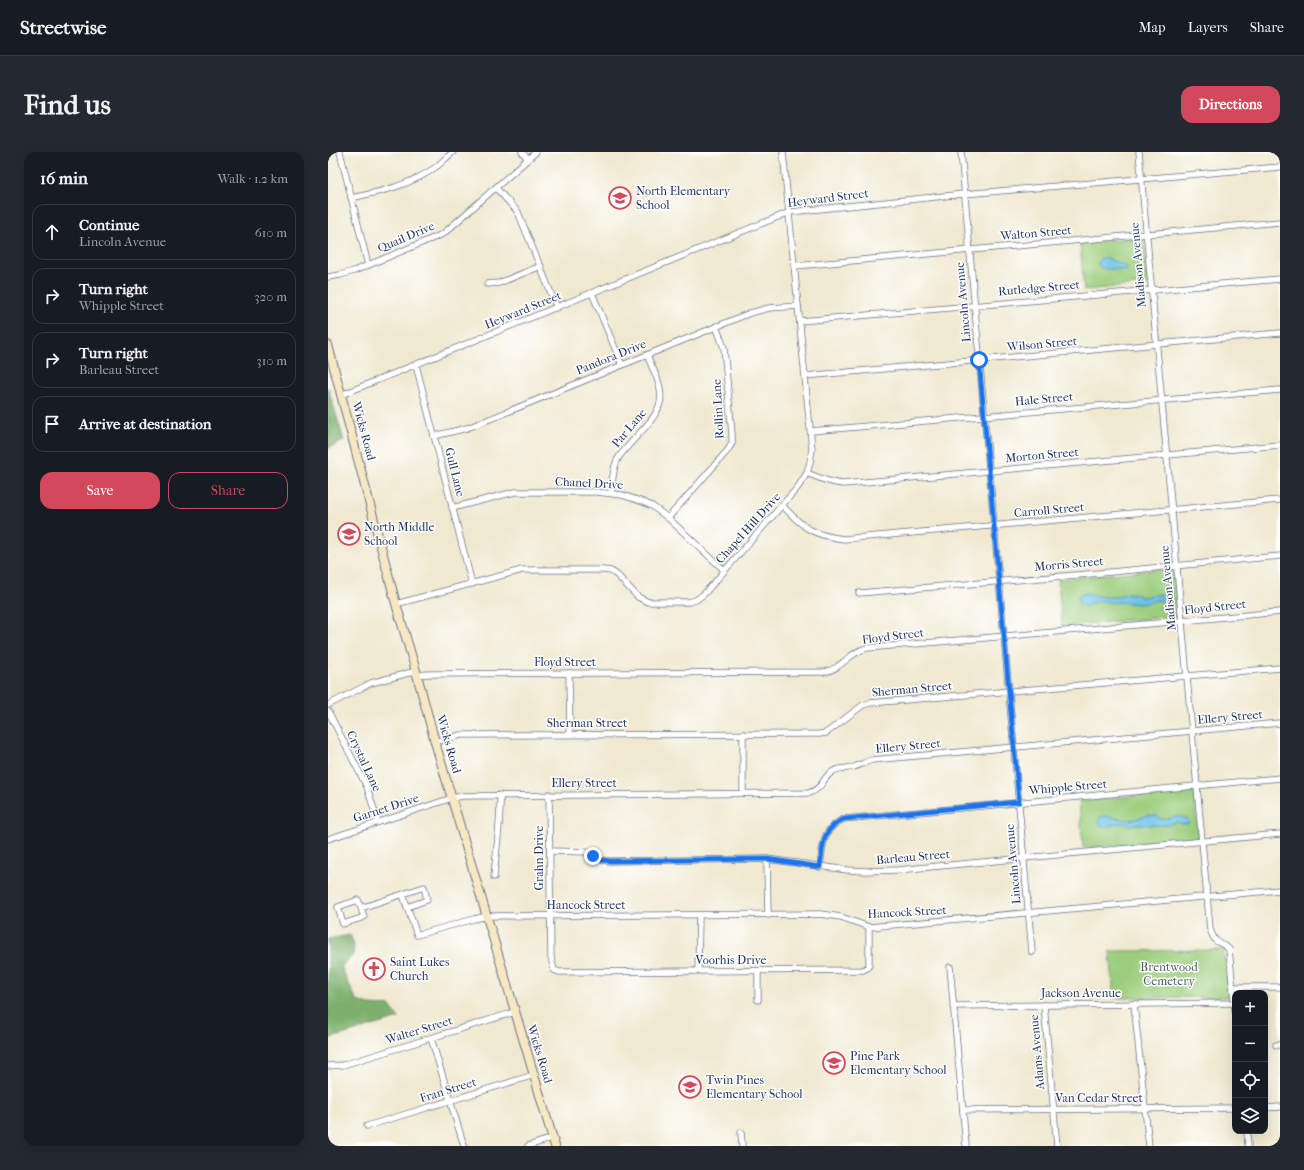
<!DOCTYPE html>
<meta charset="utf-8">
<style>
:root{--surface:#171b24;--page:#242831;--text:#f1f3f6;--muted:#9ea1a6;--line:#363941;--accent:#d1495b}
body{margin:0;font-family:"IM FELL French Canon",serif;background:var(--page);color:var(--text)}
.controls{position:absolute;right:12px;bottom:12px;display:grid;overflow:hidden;border-radius:8px;box-shadow:0 4px 16px #0002}
.controls button{width:36px;height:36px;display:grid;place-items:center;padding:0;border:0;border-bottom:1px solid var(--line);background:var(--surface);color:var(--text);font:20px sans-serif}
.stop{position:absolute;width:12px;height:12px;margin:-9px;border:3px solid #1a73e8;border-radius:50%;background:#fff}
.stop.end{background:#1a73e8;border-color:#fff;box-shadow:0 1px 4px #0008}
.list{margin:0;padding:0;list-style:none}
h2{display:flex;justify-content:space-between;align-items:center;height:52px;margin:0;padding:0 16px;font-size:17px}
h2 small{font-size:13px;font-weight:400;color:var(--muted)}
.list li{display:grid;grid-template-columns:26px 1fr auto;gap:12px;align-items:center;box-sizing:border-box;height:56px;margin:0 8px 8px;padding:0 8px;border:1px solid var(--line);border-radius:12px}
.list b{display:block;font-size:15px;white-space:nowrap}
.list p{margin:0;font-size:13px;white-space:nowrap;color:var(--muted)}
.list em{font-size:13px;font-style:normal;color:var(--muted)}
.actions{display:flex;gap:8px;padding:12px 16px}
.actions a{flex:1;padding:9px 0;border:1px solid var(--accent);border-radius:12px;text-align:center;font-size:14px;color:var(--accent)}
.actions .main{background:var(--accent);color:#fff}
.icon{flex:none;width:22px;height:22px;fill:none;stroke:currentColor;stroke-width:2;stroke-linecap:round;stroke-linejoin:round}
.map{position:relative;flex:none;width:952px;height:994px;overflow:hidden;border-radius:12px}
header{display:flex;align-items:center;gap:24px;box-sizing:border-box;height:56px;padding:0 20px;background:var(--surface);border-bottom:1px solid var(--line)}
header strong{font-size:19px}
nav{display:flex;gap:22px;margin-inline-start:auto;font-size:14px}
.intro{display:flex;align-items:center;justify-content:space-between;box-sizing:border-box;height:96px;padding:0 24px}
h1{margin:0;font-size:28px}
.button{padding:10px 18px;border-radius:12px;background:var(--accent);color:#fff;font-size:14px;font-weight:700}
main{display:flex;gap:24px;padding:0 24px}
aside{flex:1;background:var(--surface);border-radius:12px;box-shadow:0 4px 16px #0002}
.map>svg:first-child{display:block}
.green{fill:#9ccd7c;stroke:#5c7e6d}
.forest{fill:#7db06c;stroke:#4c7065}
.water{fill:#6ac3e7;stroke:#4279a2}
.lines{fill:none;stroke-linecap:round;stroke-linejoin:round}
.minor-casing{stroke:#667086;stroke-width:7}
.secondary-casing{stroke:#667086;stroke-width:10}
.minor{stroke:#fff;stroke-width:5.5}
.secondary{stroke:#f7e8c3;stroke-width:8}
.route{stroke:#1a73e8;stroke-width:5}
.labels{text-anchor:middle;dominant-baseline:central;stroke-width:3;stroke-linejoin:round;paint-order:stroke}
.poi-label{font-size:12px;fill:#1b2f5e;stroke:#fff;text-anchor:start}
.street-label{font-size:12px;fill:#1b2f5e;stroke:#fff}
.park-label{font-size:12px;fill:#425e67;stroke:#fff}
</style>
<header>
<strong>Streetwise</strong>
<nav><a>Map</a><a>Layers</a><a>Share</a></nav>
</header>
<div class="intro"><h1>Find us</h1><a class="button">Directions</a></div>
<main>
<aside>
<h2>16 min<small>Walk · 1.2 km</small></h2>
<ul class="list">
<li><svg class="icon" aria-label="ahead" viewBox="0 0 24 24"><path d="M12 20V5M6 11l6-6 6 6"/></svg><div><b>Continue</b><p>Lincoln Avenue</p></div><em>610 m</em></li>
<li><svg class="icon" aria-label="right" viewBox="0 0 24 24"><path d="M7 20v-9h11M14 6l5 5-5 5"/></svg><div><b>Turn right</b><p>Whipple Street</p></div><em>320 m</em></li>
<li><svg class="icon" aria-label="right" viewBox="0 0 24 24"><path d="M7 20v-9h11M14 6l5 5-5 5"/></svg><div><b>Turn right</b><p>Barleau Street</p></div><em>310 m</em></li>
<li><svg class="icon" aria-label="arrive" viewBox="0 0 24 24"><path d="M6 21V4h12l-3 4 3 4H6"/></svg><div><b>Arrive at destination</b></div></li>
</ul>
<div class="actions"><a class="main">Save</a><a>Share</a></div>
</aside>
<div class="map">
<svg width="952" height="994" viewBox="0 0 952 994">
<rect width="100%" height="100%" fill="#fff"/>
<filter id="ink" filterUnits="userSpaceOnUse"><feTurbulence type="fractalNoise" baseFrequency=".025" numOctaves="2"/><feDisplacementMap in="SourceGraphic" scale="8" xChannelSelector="R" yChannelSelector="G"/><feConvolveMatrix kernelMatrix="1 2 1 2 8 2 1 2 1" color-interpolation-filters="sRGB"/></filter>
<filter id="wash" filterUnits="userSpaceOnUse"><feTurbulence type="fractalNoise" baseFrequency=".012" numOctaves="4" result="noise"/><feDisplacementMap in="SourceGraphic" scale="16" xChannelSelector="R" yChannelSelector="G"/><feGaussianBlur stdDeviation="0.9" result="paint"/><feColorMatrix in="noise" values="0 0 0 0 0 0 0 0 0 0 0 0 0 0 0 0 0 1.4 0 .05"/><feComposite in="paint" operator="in"/></filter>
<g filter="url(#wash)">
<rect width="100%" height="100%" fill="#f0e9d0"/>
<g class="green">
<polygon points="816,85 820,132 756,138 752,91"/>
<polygon points="845,416 850,464 734,474 730,427"/>
<polygon points="866,638 870,686 755,696 751,649"/>
<polygon points="896,798 901,845 786,846 782,799"/>
</g>
<g class="forest">
<polygon points="0,235 16,289 0,296"/>
<polygon points="22,783 26,792 25,803 13,815 29,849 41,853 62,854 71,866 0,887 0,787"/>
</g>
<g class="water">
<polygon points="773,106 778,106 798,114 799,116 799,119 787,117 776,117 771,114 770,110"/>
<path d="M759 441 775 445H787L800 441 809 442 812 445C825 445 827 440 840 445V448L839 450 828 448 823 450 812 452 788 450 783 451 776 449H769L757 454 752 452 750 447 751 443Z"/>
<path d="M820 663 829 664 833 667C845 667 847 662 860 667L861 670 860 672H854L849 670C836 676 823 672 809 672 807 672 805 673 803 673 799 673 795 670 791 671 784 672 780 676 773 674L771 669 772 665C781 663 786 666 794 667 804 669 812 666 820 663Z"/>
</g>
</g>
<g filter="url(#ink)">
<g class="lines">
<g class="minor-casing">
<g id="minor">
<polyline points="12,0 40,113"/>
<polyline points="194,0 200,7"/>
<polyline points="633,0 704,800"/>
<path d="M811 0 882 777C888 795 890 787 901 797L907 860"/>
<polyline points="168,36 190,60 229,156"/>
<path d="M23 46C52 40 83 33 108 15 114 10 119 5 125 0"/>
<polyline points="467,114 952,70"/>
<polyline points="0,125 12,123 26,119 115,82 208,0"/>
<polyline points="159,132 171,131 213,114"/>
<polyline points="264,141 294,213"/>
<polyline points="472,169 952,127"/>
<polyline points="88,213 144,432"/>
<polyline points="477,224 952,181"/>
<polyline points="13,243 462,60 636,42 952,15"/>
<polyline points="483,279 952,238"/>
<polyline points="106,284 139,276 152,271 422,161 441,156 470,154"/>
<path d="M479 321C491 326 502 331 515 332L952 293"/>
<path d="M283 341C285 330 284 315 291 305 296 298 303 291 309 284 341 251 337 243 319 203"/>
<path d="M455 354C476 377 485 383 516 387L952 348"/>
<polyline points="124,356 187,340 269,340 294,343 315,350 324,354 340,366 396,418"/>
<polyline points="340,366 400,298 404,291 404,282 396,196 388,174"/>
<polyline points="531,441 772,421 952,404"/>
<polyline points="68,452 194,418 275,418 283,419 289,423 310,445 320,450 361,450 368,448 377,441 470,335 479,321 482,310 484,297 455,0"/>
<polyline points="241,521 242,582"/>
<path d="M89 523 100 522 496 520C514 517 521 500 539 496L854 469 952 460"/>
<polyline points="0,553 43,531 88,519"/>
<polyline points="0,559 39,635 50,670"/>
<polyline points="415,582 415,641"/>
<polyline points="107,590 133,583 491,582 498,581 535,553 542,551 952,516"/>
<polyline points="221,642 223,806 226,818 231,820 535,818 539,816 541,813 541,775"/>
<path d="M0 687 124 646 135 644 481 641C497 635 493 627 504 620 511 615 519 617 526 615 532 613 537 610 544 608L952 571"/>
<polyline points="222,699 258,700 273,708 281,709 439,707 520,718 537,719 569,718 952,682"/>
<polyline points="439,707 440,763"/>
<path d="M492 715C495 693 494 676 516 667L952 626"/>
<path d="M166 725C168 698 173 670 172 643"/>
<polyline points="75,743 89,783 146,767 160,764 492,762 513,765 541,775 952,738"/>
<polyline points="33,756 36,765 15,772 10,755 30,748 33,756 96,735 99,748 79,755"/>
<polyline points="622,815 638,994"/>
<polyline points="370,819 371,764"/>
<polyline points="430,819 430,848"/>
<polyline points="905,835 952,835"/>
<polyline points="806,852 821,994"/>
<polyline points="716,853 729,994"/>
<polyline points="625,854 906,851"/>
<polyline points="103,886 136,994"/>
<polyline points="948,893 952,893"/>
<polyline points="0,914 15,913 187,860"/>
<polyline points="937,956 952,955"/>
<polyline points="635,958 907,956"/>
<polyline points="39,974 206,923"/>
<polyline points="919,979 920,994"/>
<polyline points="413,980 414,994"/>
<polyline points="200,994 225,986"/>
</g>
</g>
<g class="secondary-casing">
<polyline id="secondary" points="0,193 68,452 88,519 107,590 227,994"/>
</g>
<use href="#minor" class="minor"/>
<use href="#secondary" class="secondary"/>
</g>
</g>
<g class="lines" filter="url(#ink)">
<path class="route" d="M265 704 273 708 282 709 439 707 492 715C495 693 494 676 516 667L691 650 651 208"/>
</g>
<defs>
<g id="school-ring" transform="scale(1.15)"><circle r="9.5" fill="#fff" stroke="#d1495b" stroke-width="1.5"/><path d="M0-5L7-2L0 1L-7-2ZM-4 1L0 2.5L4 1V4Q0 6-4 4Z" fill="#d1495b"/></g>
<g id="church-ring" transform="scale(1.15)"><circle r="9.5" fill="#fff" stroke="#d1495b" stroke-width="1.5"/><path d="M-1.2-6h2.4v3.5h3.3v2.4h-3.3V6h-2.4V-.1h-3.3v-2.4h3.3Z" fill="#d1495b"/></g>
</defs>
<g fill-rule="evenodd">
<use href="#school-ring" x="292" y="46"/>
<use href="#school-ring" x="21" y="382"/>
<use href="#church-ring" x="46" y="817"/>
<use href="#school-ring" x="506" y="911"/>
<use href="#school-ring" x="362" y="935"/>
</g>
<g class="labels">
<g class="poi-label">
<text x="308" y="39">North Elementary<tspan x="308" dy="14">School</tspan></text>
<text x="36" y="375">North Middle<tspan x="36" dy="14">School</tspan></text>
<text x="62" y="810">Saint Lukes<tspan x="62" dy="14">Church</tspan></text>
<text x="522" y="904">Pine Park<tspan x="522" dy="14">Elementary School</tspan></text>
<text x="378" y="928">Twin Pines<tspan x="378" dy="14">Elementary School</tspan></text>
</g>
<g class="street-label">
<text transform="translate(500 46) rotate(-7)">Heyward Street</text>
<text transform="translate(708 81) rotate(-5)">Walton Street</text>
<text transform="translate(78 85) rotate(-23)">Quail Drive</text>
<text transform="translate(810 113) rotate(-95)">Madison Avenue</text>
<text transform="translate(711 136) rotate(-5)">Rutledge Street</text>
<text transform="translate(635 150) rotate(-95)">Lincoln Avenue</text>
<text transform="translate(195 158) rotate(-22)">Heyward Street</text>
<text transform="translate(714 192) rotate(-5)">Wilson Street</text>
<text transform="translate(283 205) rotate(-22)">Pandora Drive</text>
<text transform="translate(716 247) rotate(-5)">Hale Street</text>
<text transform="translate(390 257) rotate(-93)">Rollin Lane</text>
<text transform="translate(301 276) rotate(-50)">Par Lane</text>
<text transform="translate(36 279) rotate(75)">Wicks Road</text>
<text transform="translate(714 303) rotate(-5)">Morton Street</text>
<text transform="translate(127 320) rotate(76)">Gull Lane</text>
<text transform="translate(261 331) rotate(3)">Chanel Drive</text>
<text transform="translate(721 358) rotate(-5)">Carroll Street</text>
<text transform="translate(420 376) rotate(-48)">Chapel Hill Drive</text>
<text transform="translate(741 412) rotate(-5)">Morris Street</text>
<text transform="translate(840 436) rotate(-95)">Madison Avenue</text>
<text transform="translate(887 455) rotate(-6)">Floyd Street</text>
<text transform="translate(565 484) rotate(-7)">Floyd Street</text>
<text x="237" y="510">Floyd Street</text>
<text transform="translate(584 537) rotate(-5)">Sherman Street</text>
<text transform="translate(902 565) rotate(-5)">Ellery Street</text>
<text x="259" y="571">Sherman Street</text>
<text transform="translate(121 592) rotate(74)">Wicks Road</text>
<text transform="translate(580 594) rotate(-5)">Ellery Street</text>
<text transform="translate(36 609) rotate(65)">Crystal Lane</text>
<text x="256" y="631">Ellery Street</text>
<text transform="translate(740 635) rotate(-5)">Whipple Street</text>
<text transform="translate(58 656) rotate(-18)">Garnet Drive</text>
<text transform="translate(585 705) rotate(-5)">Barleau Street</text>
<text transform="translate(211 706) rotate(-90)">Grahn Drive</text>
<text transform="translate(685 712) rotate(-95)">Lincoln Avenue</text>
<text x="258" y="753">Hancock Street</text>
<text transform="translate(579 760) rotate(-3)">Hancock Street</text>
<text x="403" y="808">Voorhis Drive</text>
<text x="753" y="841">Jackson Avenue</text>
<text transform="translate(91 878) rotate(-17)">Walter Street</text>
<text transform="translate(709 900) rotate(-95)">Adams Avenue</text>
<text transform="translate(212 902) rotate(73)">Wicks Road</text>
<text transform="translate(120 938) rotate(-17)">Fran Street</text>
<text x="771" y="946">Van Cedar Street</text>
</g>
<g class="park-label">
<text x="841" y="815">Brentwood<tspan x="841" dy="14">Cemetery</tspan></text>
</g>
</g>
</svg>
<div class="controls">
<button>+</button>
<button>−</button>
<button><svg class="icon" aria-label="locate" viewBox="0 0 24 24"><circle cx="12" cy="12" r="6"/><path d="M12 2v4M12 18v4M2 12h4M18 12h4"/></svg></button>
<button><svg class="icon" aria-label="layers" viewBox="0 0 24 24"><path d="M12 4l9 5-9 5-9-5zM3 14l9 5 9-5"/></svg></button>
</div>
<div class="stop" style="left:651px;top:208px"></div>
<div class="stop end" style="left:265px;top:704px"></div>
</div>
</main>
